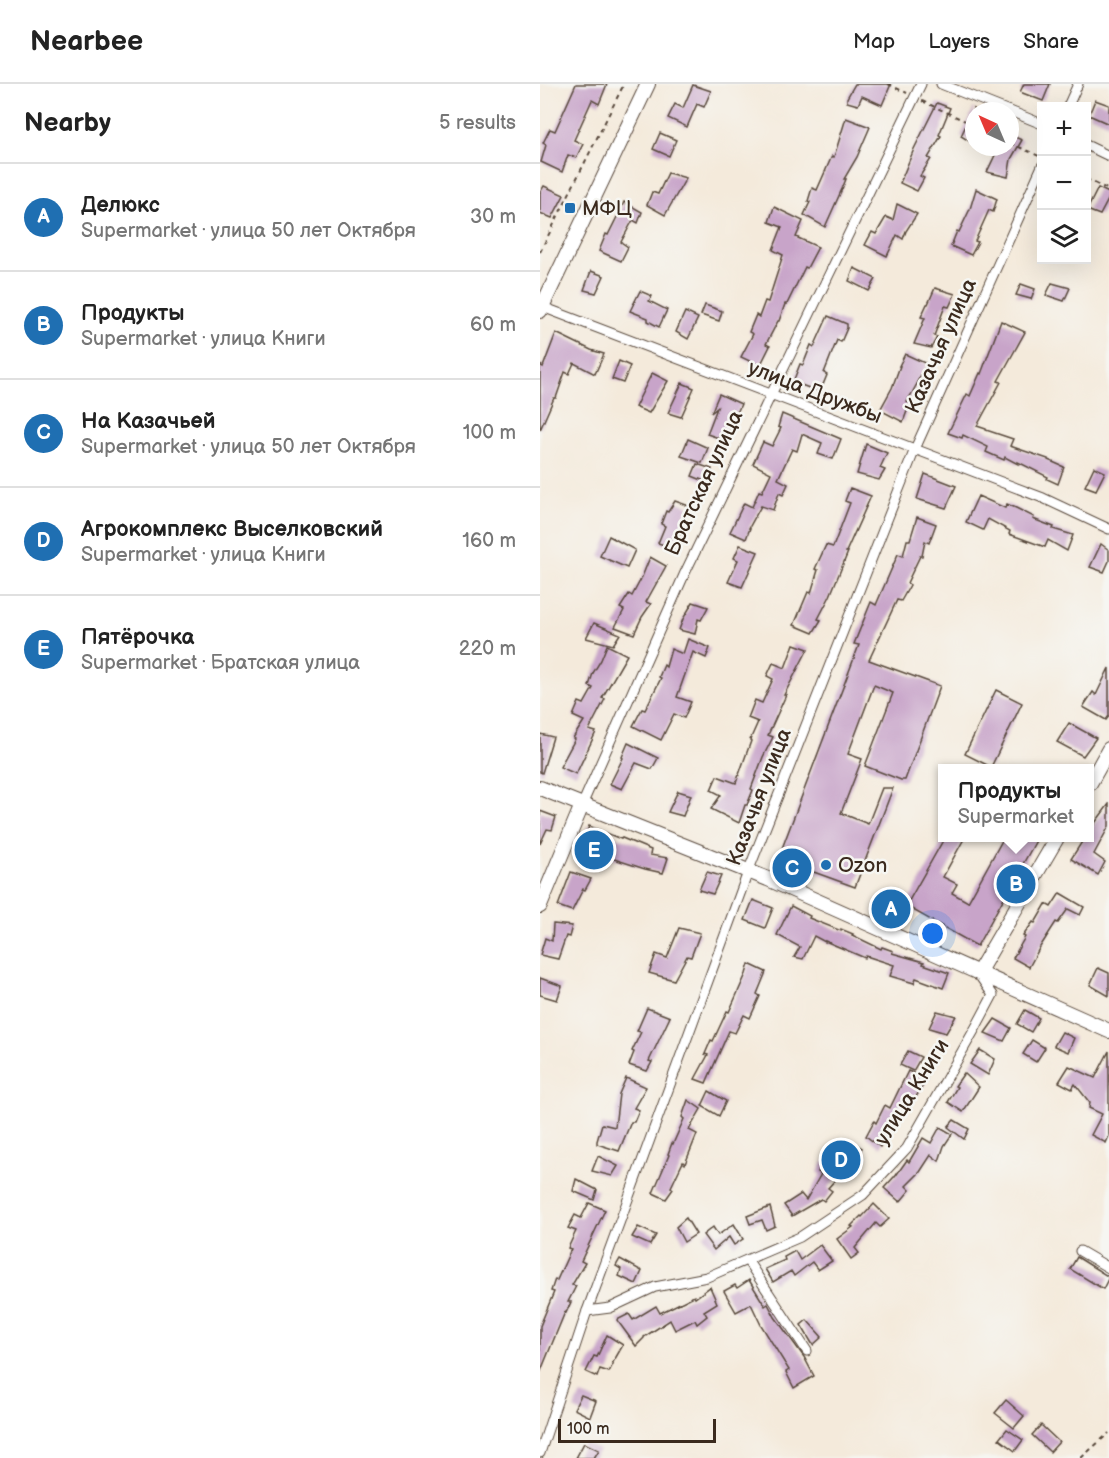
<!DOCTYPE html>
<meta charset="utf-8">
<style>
:root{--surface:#fff;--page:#f2f2f2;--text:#222;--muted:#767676;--line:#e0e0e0;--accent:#1f6fb2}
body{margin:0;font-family:"Balsamiq Sans",sans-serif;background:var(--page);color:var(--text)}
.controls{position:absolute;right:18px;top:18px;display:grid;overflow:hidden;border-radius:0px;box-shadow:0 6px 24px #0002}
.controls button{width:54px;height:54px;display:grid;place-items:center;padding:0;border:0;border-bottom:2px solid var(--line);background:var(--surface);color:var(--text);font:30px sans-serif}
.compass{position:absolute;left:425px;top:18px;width:54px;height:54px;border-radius:50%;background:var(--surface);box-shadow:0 6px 24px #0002;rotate:316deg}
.scale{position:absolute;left:18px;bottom:15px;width:158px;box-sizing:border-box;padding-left:6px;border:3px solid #3b2a1e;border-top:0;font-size:16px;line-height:21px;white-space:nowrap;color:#3b2a1e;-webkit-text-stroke:4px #f6f6f2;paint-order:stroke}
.you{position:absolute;left:393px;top:850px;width:21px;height:21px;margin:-15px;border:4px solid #fff;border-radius:50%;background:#1a73e8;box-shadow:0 0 0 9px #1a73e833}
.badge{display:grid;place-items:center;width:39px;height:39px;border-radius:50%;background:var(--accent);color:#fff;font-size:20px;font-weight:700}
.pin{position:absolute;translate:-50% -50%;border:3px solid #fff;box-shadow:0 2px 6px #0006}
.popup{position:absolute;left:398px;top:680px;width:156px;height:78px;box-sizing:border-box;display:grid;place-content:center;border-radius:0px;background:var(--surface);filter:drop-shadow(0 2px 4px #0005);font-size:20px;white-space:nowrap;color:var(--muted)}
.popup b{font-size:22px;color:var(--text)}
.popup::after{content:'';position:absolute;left:50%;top:100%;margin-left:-12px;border:12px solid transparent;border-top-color:var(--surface)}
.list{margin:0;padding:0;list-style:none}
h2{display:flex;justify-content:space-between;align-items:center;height:78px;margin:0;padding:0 24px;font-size:26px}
h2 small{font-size:20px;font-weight:400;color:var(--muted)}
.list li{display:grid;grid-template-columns:39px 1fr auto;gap:18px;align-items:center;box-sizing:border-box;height:108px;padding:0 24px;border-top:2px solid var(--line)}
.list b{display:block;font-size:22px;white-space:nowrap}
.list p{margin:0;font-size:20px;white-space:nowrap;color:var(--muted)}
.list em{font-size:20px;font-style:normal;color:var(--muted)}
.icon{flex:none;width:33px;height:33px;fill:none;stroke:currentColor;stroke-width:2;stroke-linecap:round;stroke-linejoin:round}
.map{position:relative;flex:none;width:569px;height:1374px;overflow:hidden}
header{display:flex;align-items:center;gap:36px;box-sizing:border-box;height:84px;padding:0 30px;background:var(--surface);border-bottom:2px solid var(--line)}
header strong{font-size:28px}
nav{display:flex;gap:33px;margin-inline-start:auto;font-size:21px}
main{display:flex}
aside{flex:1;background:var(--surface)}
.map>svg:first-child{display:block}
.building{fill:#c8a4c9}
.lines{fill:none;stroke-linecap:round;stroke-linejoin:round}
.street-casing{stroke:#57473a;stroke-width:11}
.secondary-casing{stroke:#57473a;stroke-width:16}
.path{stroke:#57473a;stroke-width:2;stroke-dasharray:4.5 4.5;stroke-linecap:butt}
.street{stroke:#fff;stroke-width:9}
.secondary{stroke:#fff;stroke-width:14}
.poi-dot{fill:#1f6fb2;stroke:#f6f6f2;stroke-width:2}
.labels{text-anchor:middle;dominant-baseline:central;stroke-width:5;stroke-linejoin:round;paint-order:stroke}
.poi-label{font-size:21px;fill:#3b2a1e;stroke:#f6f6f2;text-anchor:start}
.street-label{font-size:21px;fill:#3b2a1e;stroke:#f6f6f2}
</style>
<header>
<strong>Nearbee</strong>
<nav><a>Map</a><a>Layers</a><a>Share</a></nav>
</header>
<main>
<aside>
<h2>Nearby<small>5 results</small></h2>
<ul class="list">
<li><span class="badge">A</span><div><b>Делюкс</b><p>Supermarket · улица 50 лет Октября</p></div><em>30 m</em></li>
<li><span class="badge">B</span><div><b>Продукты</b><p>Supermarket · улица Книги</p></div><em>60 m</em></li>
<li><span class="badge">C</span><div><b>На Казачьей</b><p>Supermarket · улица 50 лет Октября</p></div><em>100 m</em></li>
<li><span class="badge">D</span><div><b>Агрокомплекс Выселковский</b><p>Supermarket · улица Книги</p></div><em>160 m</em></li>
<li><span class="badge">E</span><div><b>Пятёрочка</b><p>Supermarket · Братская улица</p></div><em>220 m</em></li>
</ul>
</aside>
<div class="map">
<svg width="569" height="1374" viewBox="0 0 569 1374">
<rect width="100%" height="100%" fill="#f6f6f2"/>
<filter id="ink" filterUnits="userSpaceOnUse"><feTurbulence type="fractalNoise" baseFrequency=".0167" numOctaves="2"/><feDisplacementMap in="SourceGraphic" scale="12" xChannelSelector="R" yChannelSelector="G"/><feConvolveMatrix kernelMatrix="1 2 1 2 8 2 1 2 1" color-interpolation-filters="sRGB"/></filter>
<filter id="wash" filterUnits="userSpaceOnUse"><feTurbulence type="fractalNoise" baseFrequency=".008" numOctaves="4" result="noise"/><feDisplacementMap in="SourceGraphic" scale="24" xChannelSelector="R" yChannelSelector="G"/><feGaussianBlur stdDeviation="1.35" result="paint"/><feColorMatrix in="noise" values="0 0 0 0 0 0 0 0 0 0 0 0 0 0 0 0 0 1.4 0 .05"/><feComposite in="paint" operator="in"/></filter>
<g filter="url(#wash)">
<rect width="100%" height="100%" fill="#f4eadb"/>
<g id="blocks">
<g class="building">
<polygon points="36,0 67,0 59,20 52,16 34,56 43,60 36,74 28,71 22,88 1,78 6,61 3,59 10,45 15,47"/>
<polygon points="315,0 351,0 342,21 322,12 318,21 307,18 307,14"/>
<polygon points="484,0 510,0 503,17 480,8"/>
<polygon points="153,1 171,7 164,23 157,20 147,43 128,34 135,20 143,24"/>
<polygon points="555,16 569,21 569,40 549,31"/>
<polygon points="397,19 410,24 399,51 401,52 388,74 391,75 380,92 384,94 377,107 360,99 374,65"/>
<polygon points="434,24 434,60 421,52"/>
<polygon points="306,34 330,43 317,73 304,95 306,95 302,105 285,143 264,131 270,118 268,117 272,104 277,106 292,72 294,73"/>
<polygon points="120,49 136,56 129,72 113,65"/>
<polygon points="470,51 482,56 471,75 468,93 447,88 459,63 470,63"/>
<polygon points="128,89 146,94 125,131 107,121 112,108 118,110"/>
<polygon points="4,102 24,111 12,134 0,129 0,109"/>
<polygon points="558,104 569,109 569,114 560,131 547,126"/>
<polygon points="436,105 457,115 453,128 449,126 435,157 438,158 431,171 411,162 417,147 419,148 430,125"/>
<polygon points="84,118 102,128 98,139 93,136 81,158 88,163 81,177 59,167 66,150 68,151 79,129"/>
<polygon points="357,120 377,130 366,147 363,155 357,151 347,172 325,161 332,148 336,150 346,133 353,136"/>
<polygon points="234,123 263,137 256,153 278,163 267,184 265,183 247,220 245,220 239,237 238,237 226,260 230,262 220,282 201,273 213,250 209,248 216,231 219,233 225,217 228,218 243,171 233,166 242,143 229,138"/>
<polygon points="314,184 336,195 329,207 309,197"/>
<polygon points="51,187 64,192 56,209 44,206"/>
<polygon points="512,199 530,204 524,217 506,211"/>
<polygon points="481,200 495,205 491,215 476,211"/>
<polygon points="395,204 415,210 409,223 405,222 394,252 397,253 391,264 374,260 385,234 381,233 387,220 388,220"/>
<polygon points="100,207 112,212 109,217 127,226 119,243 108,237 108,234 90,227"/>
<polygon points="165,221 182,227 179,237 161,231"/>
<polygon points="145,228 158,234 148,255 136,248"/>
<polygon points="288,232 307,240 307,244 301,258 297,256 284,289 287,291 280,308 253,298 260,280 263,281 271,261 274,263"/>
<polygon points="461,237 485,248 458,297 461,298 437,342 446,345 446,346 473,355 470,362 508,375 508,376 524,383 518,400 507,395 508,393 478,378 478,380 465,373 464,376 446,368 448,363 423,351 422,354 408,349 427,310 430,312 440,289 441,290"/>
<polygon points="16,249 51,266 64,270 55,290 34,279 29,290 25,288 16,314 14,314 0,346 0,281 3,283"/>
<polygon points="365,270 387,280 377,298 378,298 367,318 370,319 363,338 340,326 352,304 360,282 359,282"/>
<polygon points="79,277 90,282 83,299 72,295"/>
<polygon points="112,289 128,297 109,329 95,323"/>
<polygon points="142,299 154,304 141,333 128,329"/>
<polygon points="179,310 201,320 185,356 167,350 177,324 171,329"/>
<polygon points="242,330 301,355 293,375 278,370 282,359 262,350 257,367 252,365 238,395 248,400 243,411 239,409 233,426 221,422 209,444 210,444 206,455 190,448 204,419 212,423 219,407 222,408 231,389 213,380 223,358 232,362 241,344 238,343"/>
<polygon points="148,355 168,364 162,379 141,372"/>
<polygon points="326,360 347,369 340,384 345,386 339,396 317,390"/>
<polygon points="157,380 172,385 167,398 152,392"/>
<polygon points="554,383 565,388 556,406 545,402"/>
<polygon points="385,390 416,402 406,424 377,415"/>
<polygon points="310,404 331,412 306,468 308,468 290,512 278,535 281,536 273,549 254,541 268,508 271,509 278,486 275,485 286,461 293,463 310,419 305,417"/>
<polygon points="438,412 465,424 467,420 476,424 494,433 493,435 514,443 513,445 533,451 527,467 508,456 505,463 469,450 470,447 448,435 443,446 426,438"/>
<polygon points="135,417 149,422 143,435 147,436 138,452 139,452 134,464 118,459 125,442 121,440 126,427 128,428"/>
<polygon points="377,433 396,440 389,459 385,457 382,472 380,472 367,499 370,501 361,517 357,516 329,576 400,602 365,696 361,696 325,682 353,609 334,601 308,670 322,675 301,729 328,740 342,704 353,704 315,803 238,775 319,561 314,560 331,518 336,521 358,470 363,472 367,456 370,456"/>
<polygon points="69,452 95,466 87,484 60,472"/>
<polygon points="561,460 569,466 569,477 564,488 550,483"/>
<polygon points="200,461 218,468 202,503 188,498 198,476 194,474"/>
<polygon points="110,473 126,482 106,518 111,520 102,533 94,550 75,543 84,526 80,524 89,510 92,512 102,493"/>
<polygon points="153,518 168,523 161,536 158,535 155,550 139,546 143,535"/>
<polygon points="54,539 80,550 73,561 46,554"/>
<polygon points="148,555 170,564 166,574 153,568 137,613 151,618 144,634 134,630 121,656 93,642 102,625 105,626 121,594 119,593 124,581 126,583 131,565 143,570"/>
<polygon points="254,560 268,565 244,611 246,611 228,651 233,653 223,673 211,705 213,706 207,721 205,721 199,739 171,725 181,711 171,706 177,692 196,699 211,657 210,656 218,638 208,634 215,616 222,619 233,595 227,592 233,579 245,584"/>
<polygon points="67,561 87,571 62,614 65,615 49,646 56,648 36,690 20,683 35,655 33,654 44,637 33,632 39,618 44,620 53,604 49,602 53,589 61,576"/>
<polygon points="569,584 569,632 566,636 543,623 553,608 556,611"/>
<polygon points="456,606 482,619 451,683 425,670"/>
<polygon points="529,639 556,654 543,672 517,658"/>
<polygon points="0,650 13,653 2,689 0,688"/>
<polygon points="88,659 118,674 112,685 96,679 82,705 70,700 83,674 82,673"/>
<polygon points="138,707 151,711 143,732 128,728"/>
<polygon points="569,720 569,742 554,770 565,778 558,791 531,775 545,753 549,753 549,747"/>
<polygon points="0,727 16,733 12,746 7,745 0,760"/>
<polygon points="49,742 81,755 82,754 111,766 110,771 128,774 123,789 105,785 71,774 72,771 42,762"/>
<polygon points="405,753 425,753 403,793 417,800 412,809 428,818 464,753 474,753 481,757 483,753 498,753 437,862 366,822"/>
<polygon points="31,788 51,795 45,806 43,805 32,827 18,822"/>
<polygon points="167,788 181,792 173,810 159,806"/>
<polygon points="520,809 544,823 540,831 528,825 518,839 516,838 500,863 489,883 473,874 485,853 483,852 493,838 495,839 506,820 511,823"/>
<polygon points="213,816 233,824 225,844 205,836"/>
<polygon points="251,822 270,832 269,834 301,847 301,845 313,850 312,851 341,865 342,863 353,867 352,869 384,878 383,880 409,889 403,904 376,894 374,899 350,892 354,881 326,872 325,874 285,857 285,858 274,852 263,875 254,873 260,863 237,851"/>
<polygon points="13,840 32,842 29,853 26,852 18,875 0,871 5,854 12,857"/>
<polygon points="139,844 160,849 151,873 147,872 134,896 109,889 116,870 127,874"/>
<polygon points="209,880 226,888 217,910 220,912 210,934 204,931 195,949 189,947 166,999 155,995 168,971 165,970 171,956 173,957 187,927 189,928 206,890"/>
<polygon points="558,884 569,889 569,912 550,901"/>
<polygon points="0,894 22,902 17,916 0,911"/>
<polygon points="107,924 130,933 109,977 112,978 107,987 89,981 94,968 92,967 101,948 97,947"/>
<polygon points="485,926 499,934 491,948 477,940"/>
<polygon points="397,927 416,932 406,949 389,944"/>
<polygon points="455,935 471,944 464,957 445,949"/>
<polygon points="522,948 534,954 528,968 514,962"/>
<polygon points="492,956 505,964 496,978 483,970"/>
<polygon points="440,966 455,975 448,991 430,980"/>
<polygon points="368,967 381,973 373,987 360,981"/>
<polygon points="569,967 569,1052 566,1059 551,1051 562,1030 549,1024 550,1019 535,1000 532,1005 519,998 529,982 555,994"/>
<polygon points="368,987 387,995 371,1021 367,1018 340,1063 326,1052 334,1037 336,1039 345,1021 350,1024"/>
<polygon points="424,989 439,1003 423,1028 408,1018 417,1003 415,1002"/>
<polygon points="86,994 106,1003 94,1024 99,1026 94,1038 91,1038 79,1067 57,1060 57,1057 62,1040 75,1043 79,1010"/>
<polygon points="169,1007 186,1017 179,1032 162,1022"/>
<polygon points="148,1016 161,1025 149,1046 157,1050 145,1080 143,1078 131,1103 133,1105 126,1115 113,1109 129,1071 128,1070 132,1059 133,1060 144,1035 142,1033"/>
<polygon points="414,1036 429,1045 424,1055 408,1043"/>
<polygon points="400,1043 412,1050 404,1062 399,1077 391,1071 380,1088 366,1102 370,1106 360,1118 344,1104 354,1093 355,1093 367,1076 369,1078 383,1054 391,1059"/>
<polygon points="309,1056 322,1064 306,1085 305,1085 288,1104 292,1107 284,1117 281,1115 252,1132 244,1121 261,1110 266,1116 281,1090 278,1088 284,1077 290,1081"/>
<polygon points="58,1072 78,1082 72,1092 52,1087"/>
<polygon points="36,1095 57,1106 54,1116 33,1107"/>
<polygon points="49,1119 65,1126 41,1177 45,1179 32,1201 36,1202 28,1218 31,1218 26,1229 25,1228 0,1289 0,1242 14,1208 11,1207 15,1195 17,1196 31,1165 28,1164 36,1147 28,1144 35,1131 41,1134"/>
<polygon points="334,1120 349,1135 340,1143 336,1139 315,1164 319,1169 311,1175 297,1155 313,1143 311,1142 321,1132 322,1133"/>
<polygon points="230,1123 235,1142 226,1146 222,1136 210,1140 207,1132"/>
<polygon points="146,1134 156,1150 144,1158 136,1143"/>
<polygon points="194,1140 203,1155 194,1161 189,1153 174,1166 163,1151 173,1143 178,1151"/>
<polygon points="98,1143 116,1151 110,1161 92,1153"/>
<polygon points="280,1161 292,1177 278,1186 272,1178 254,1192 251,1187 233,1198 225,1185 245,1176 244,1173 255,1167 260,1176"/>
<polygon points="537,1173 569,1193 563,1205 530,1185"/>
<polygon points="80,1175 102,1187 96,1200 79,1192 81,1185 76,1182"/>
<polygon points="209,1196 225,1222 228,1220 235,1233 264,1273 274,1292 254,1304 246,1288 249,1286 221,1241 211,1220 196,1228 184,1207 195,1201 197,1204"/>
<polygon points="170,1203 177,1219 164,1227 167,1232 157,1240 155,1236 135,1246 130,1236 104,1253 104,1254 96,1262 77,1236 89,1230 93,1236 116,1222 120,1229 154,1212 155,1214"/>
<polygon points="267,1236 282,1253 273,1261 261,1241"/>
<polygon points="67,1251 83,1261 72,1280 73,1280 69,1288 60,1285 57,1293 46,1288 54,1272 57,1273"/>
<polygon points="41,1311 56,1317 50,1333 34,1325"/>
<polygon points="466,1316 484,1332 474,1344 455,1329"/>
<polygon points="501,1341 519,1358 510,1368 492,1351"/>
<polygon points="467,1345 483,1356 475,1367 459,1355"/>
<polygon points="44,1359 59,1366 54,1374 36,1374"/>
</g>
</g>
</g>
<g filter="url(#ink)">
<use href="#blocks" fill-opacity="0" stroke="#57473a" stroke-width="1.5"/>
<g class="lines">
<g class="street-casing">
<g id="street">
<polyline points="401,0 469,27"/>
<polyline points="528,22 538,0"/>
<polyline points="470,27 502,40"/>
<polyline points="546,61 569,72"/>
<polyline points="0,222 503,414 569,445"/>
<polyline points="42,721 144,491 381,0"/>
<polyline points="540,1167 569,1184"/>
<polyline points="207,1176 267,1267"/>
<polyline points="47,1227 70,1224 115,1203 167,1193 260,1153 323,1111 367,1064 436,943 453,911 439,891"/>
<polyline points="0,1369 47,1227 208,788 375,365 502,82"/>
</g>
</g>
<g class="secondary-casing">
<g id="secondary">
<polyline points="0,227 108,0"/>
<polyline points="550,699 569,665"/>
<polyline points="0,704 228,795 569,947"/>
<polyline points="0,822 42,721"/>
<polyline points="438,889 517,754"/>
</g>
</g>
<g class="path">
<polyline points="348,0 367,9"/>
<polyline points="382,17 434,41"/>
<polyline points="470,59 499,72"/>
<polyline points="546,95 569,106"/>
<polyline points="0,168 84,0"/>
<polyline points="541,1374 569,1349"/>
</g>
<use href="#street" class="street"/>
<use href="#secondary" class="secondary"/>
</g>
</g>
<g class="poi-dot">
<rect x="24" y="118" width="12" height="12" rx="3"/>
<circle cx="286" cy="781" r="6"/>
</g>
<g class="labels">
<g class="poi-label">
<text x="42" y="124">МФЦ</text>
<text x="298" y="781">Ozon</text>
</g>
<g class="street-label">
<text transform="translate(401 262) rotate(-66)">Казачья улица</text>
<text transform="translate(275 308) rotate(21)">улица Дружбы</text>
<text transform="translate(164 399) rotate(-65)">Братская улица</text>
<text transform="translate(219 713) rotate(-69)">Казачья улица</text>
<text transform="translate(372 1008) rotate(-58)">улица Книги</text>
</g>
</g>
</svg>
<div class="controls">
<button>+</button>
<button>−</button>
<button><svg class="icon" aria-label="layers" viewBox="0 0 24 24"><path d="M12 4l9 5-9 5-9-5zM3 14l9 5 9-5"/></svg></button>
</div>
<svg class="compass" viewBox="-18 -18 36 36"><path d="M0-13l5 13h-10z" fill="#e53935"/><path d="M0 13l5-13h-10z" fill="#767676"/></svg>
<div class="scale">100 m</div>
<div class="you"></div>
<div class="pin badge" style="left:351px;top:825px">A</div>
<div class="pin badge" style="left:476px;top:800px">B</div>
<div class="popup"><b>Продукты</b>Supermarket</div>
<div class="pin badge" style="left:252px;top:784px">C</div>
<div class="pin badge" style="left:301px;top:1076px">D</div>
<div class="pin badge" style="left:54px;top:766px">E</div>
</div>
</main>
